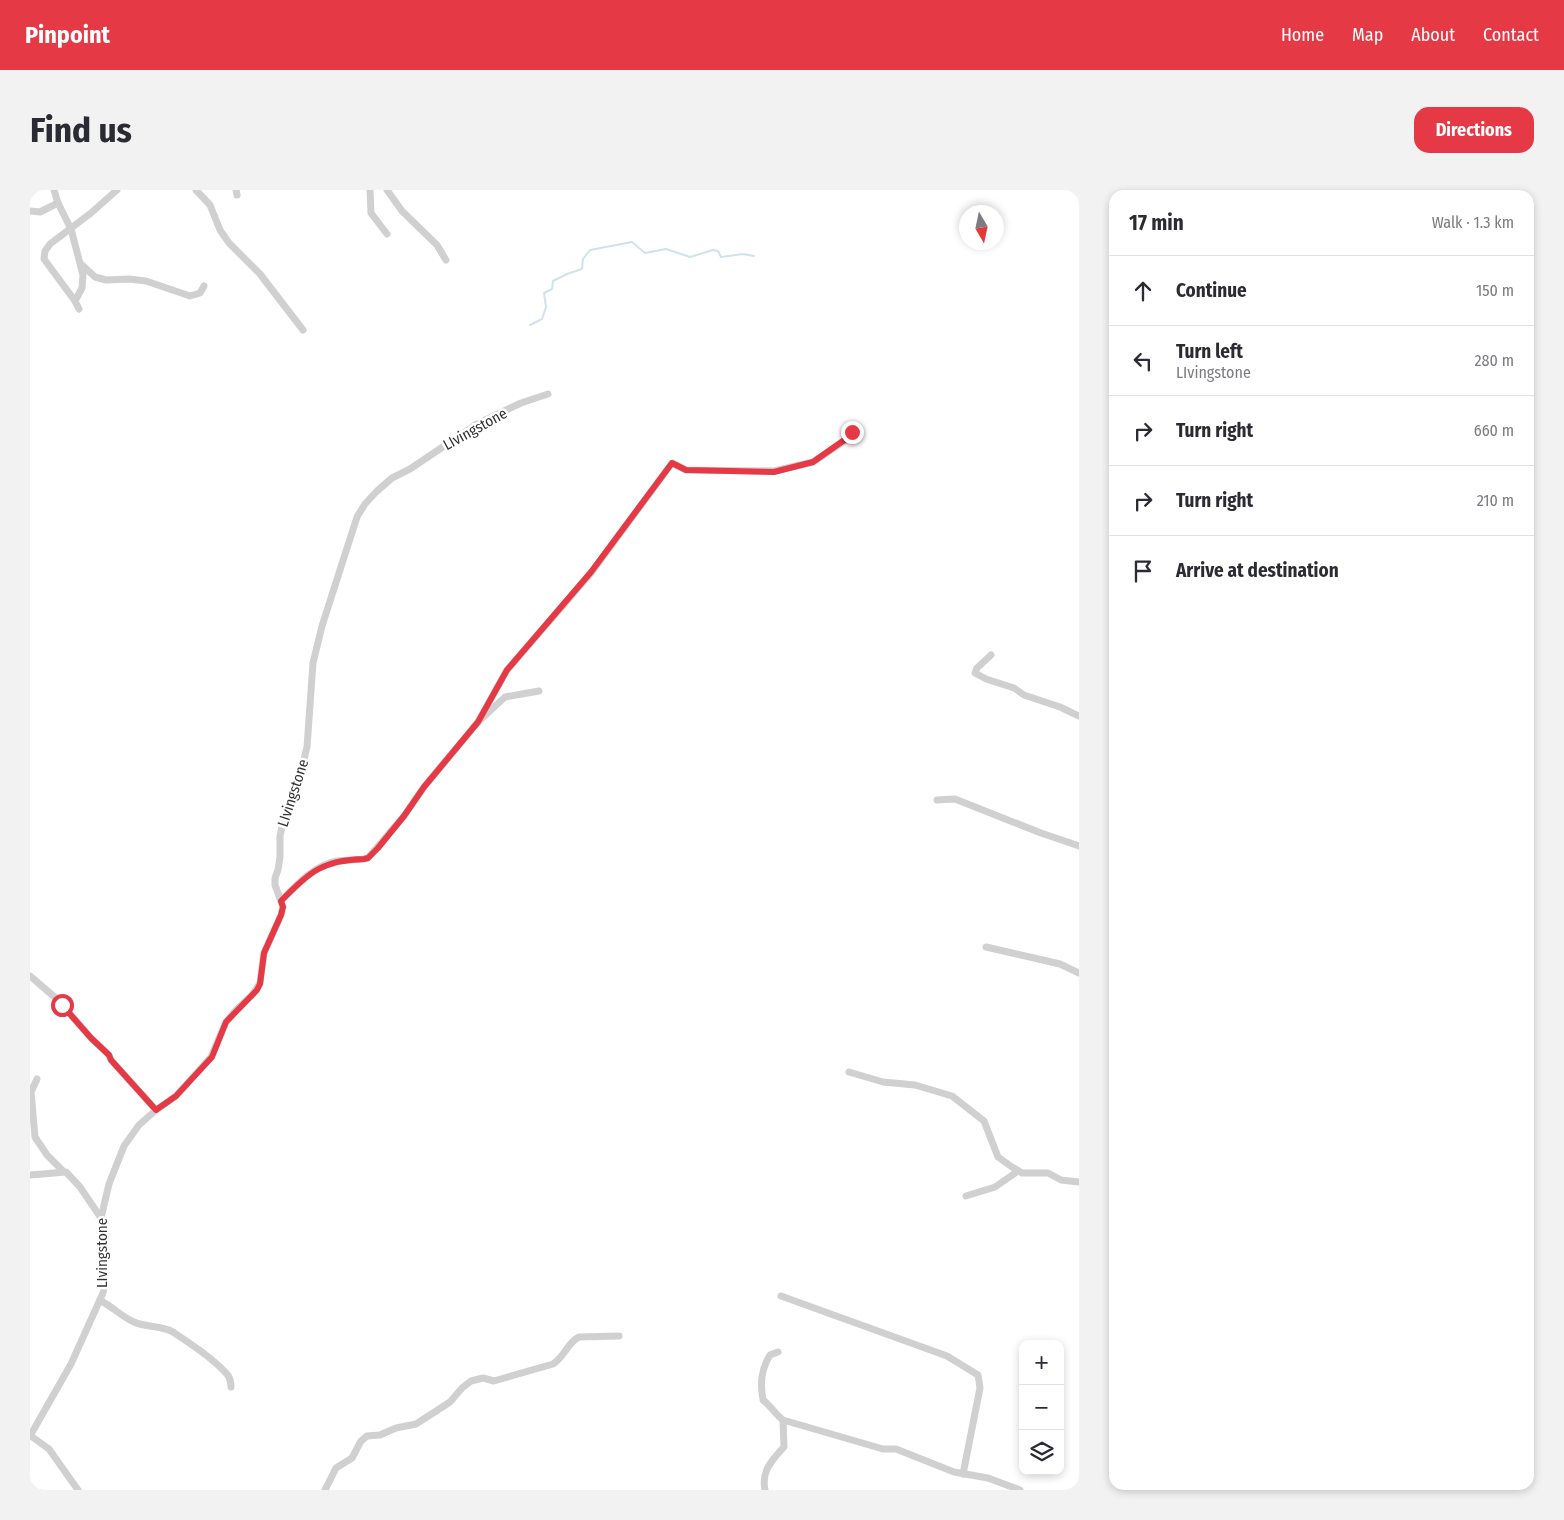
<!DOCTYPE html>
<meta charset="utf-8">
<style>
:root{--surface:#fff;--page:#f2f2f3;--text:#2b2b33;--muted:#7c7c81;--line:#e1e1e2;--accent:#e63946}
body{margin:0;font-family:"Fira Sans Condensed",sans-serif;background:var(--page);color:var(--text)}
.controls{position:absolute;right:15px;bottom:15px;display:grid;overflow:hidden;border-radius:10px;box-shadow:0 2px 8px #0003}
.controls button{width:45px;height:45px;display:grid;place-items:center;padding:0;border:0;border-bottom:1px solid var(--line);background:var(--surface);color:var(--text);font:25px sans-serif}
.compass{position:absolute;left:929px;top:15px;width:45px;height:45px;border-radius:50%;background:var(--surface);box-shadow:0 2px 8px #0003;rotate:171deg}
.stop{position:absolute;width:15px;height:15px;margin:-11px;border:4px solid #e63946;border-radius:50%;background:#fff}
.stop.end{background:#e63946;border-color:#fff;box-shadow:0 1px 5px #0008}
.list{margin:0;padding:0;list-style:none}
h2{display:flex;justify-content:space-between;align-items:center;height:65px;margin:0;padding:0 20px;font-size:21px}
h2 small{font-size:16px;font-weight:400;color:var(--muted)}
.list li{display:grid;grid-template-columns:32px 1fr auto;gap:15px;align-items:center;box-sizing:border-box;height:70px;padding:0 20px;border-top:1px solid var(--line)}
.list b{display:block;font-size:19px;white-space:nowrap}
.list p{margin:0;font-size:16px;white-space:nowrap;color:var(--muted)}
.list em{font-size:16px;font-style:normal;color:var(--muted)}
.icon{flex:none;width:28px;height:28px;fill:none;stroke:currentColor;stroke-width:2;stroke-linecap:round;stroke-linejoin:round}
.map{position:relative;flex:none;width:1049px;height:1300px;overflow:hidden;border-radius:15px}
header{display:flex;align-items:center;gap:30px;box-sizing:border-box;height:70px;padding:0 25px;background:var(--accent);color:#fff}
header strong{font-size:24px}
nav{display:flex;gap:28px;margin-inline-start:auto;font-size:18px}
.intro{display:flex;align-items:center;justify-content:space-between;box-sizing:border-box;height:120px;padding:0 30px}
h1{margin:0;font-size:35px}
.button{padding:12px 22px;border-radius:15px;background:var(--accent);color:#fff;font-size:18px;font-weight:700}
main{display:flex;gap:30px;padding:0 30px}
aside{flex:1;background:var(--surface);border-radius:15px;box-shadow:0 2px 8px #0003}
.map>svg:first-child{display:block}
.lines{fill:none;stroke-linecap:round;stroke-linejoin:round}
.stream{stroke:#cfe2ee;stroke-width:2}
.minor{stroke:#d0d0d0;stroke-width:7}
.route{stroke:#e63946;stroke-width:6}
.labels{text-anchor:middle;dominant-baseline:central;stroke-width:5;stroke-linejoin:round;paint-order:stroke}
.street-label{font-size:15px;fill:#333;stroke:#fff}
</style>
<header>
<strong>Pinpoint</strong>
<nav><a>Home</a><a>Map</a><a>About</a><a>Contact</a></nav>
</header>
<div class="intro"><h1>Find us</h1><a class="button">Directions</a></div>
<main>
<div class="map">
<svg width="1049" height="1300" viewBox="0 0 1049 1300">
<rect width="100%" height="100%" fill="#fff"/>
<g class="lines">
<polyline class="stream" points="500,135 512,129 516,117 514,103 522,99 523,91 537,84 552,79 553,69 560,60 602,52 615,63 636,59 660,67 683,60 688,61 691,67 713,64 724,66"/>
<g class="minor">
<polyline points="24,0 28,13 41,39 53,85 52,98 45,111 49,119"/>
<polyline points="166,0 180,15 190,40 199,53 230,84 273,140"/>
<polyline points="206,0 207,5"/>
<polyline points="340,0 341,23 357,44"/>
<polyline points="357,0 372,21 407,55 416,70"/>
<polyline points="0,21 10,22 28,13"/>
<polyline points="51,74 65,87 76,90 99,89 116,91 160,106 170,103 174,96"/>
<polyline points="45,111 14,69 15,61 20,54 61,23 87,0"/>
<polyline points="961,465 947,478 945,483 956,489 984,498 994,505 1030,517 1049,526"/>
<polyline points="448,532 477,480 561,383 642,273 656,280 744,281 783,272 820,247 822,242"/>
<polyline points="907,610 925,609 1011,643 1049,656"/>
<path d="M251 711C267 695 284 675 307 671 318 669 329 671 338 668L374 626 394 597 448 532 475 507 509 501"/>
<polyline points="956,757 1030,774 1049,783"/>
<polyline points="0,786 28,810 61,848 79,865 81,870 126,920"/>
<polyline points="819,882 853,892 885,895 922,906 954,931 968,967 982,977 992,983 1018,983 1031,990 1049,992"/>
<polyline points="7,889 1,902 5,947 17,965 33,981"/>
<polyline points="0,985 36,982 50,997 71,1028"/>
<polyline points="936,1006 965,997 988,981"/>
<polyline points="751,1106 917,1166 948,1185 950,1198 933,1284"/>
<path d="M71 1111C83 1117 92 1127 104 1132 117 1138 131 1135 143 1142 161 1154 181 1167 196 1183 200 1187 201 1192 201 1197"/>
<polyline points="753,1230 853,1259 866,1259 924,1282 958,1288 990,1300"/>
<polyline points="0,1246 41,1174 73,1103 75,1094 71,1028 79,994 94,956 109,935 126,920 146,906 181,867 196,832 206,820 222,805 230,793 234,763 251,725 253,717 245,695 245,688 248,680 250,667 250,646 254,628 268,594 277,557 283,473 292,436 327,327 335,314 346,302 362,288 380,279 447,234 491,213 518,204"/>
<polyline points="1,1246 19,1259 48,1300"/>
<path d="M295 1300 306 1278 322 1268 331 1251 337 1246 350 1245 366 1238 386 1234 420 1212 432 1198 441 1191 453 1188 464 1191 523 1174C536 1165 537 1153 549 1147L589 1146"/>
<path d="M735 1300C731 1281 742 1270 754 1257L753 1230C745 1224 741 1216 733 1210 730 1193 731 1180 740 1165L748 1162"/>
</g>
</g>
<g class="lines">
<path class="route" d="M32 815 61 848 79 865 81 870 126 920 146 906 182 867 196 832 227 800 230 794 234 763 251 725 253 717 251 711C279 682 293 670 334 669L338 668 348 658 374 626 394 597 448 532 477 480 561 382 642 273 656 280 744 282 783 272 820 246 822 242"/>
</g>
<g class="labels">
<g class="street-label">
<text transform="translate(445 239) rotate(-29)">LIvingstone</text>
<text transform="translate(263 603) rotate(-72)">LIvingstone</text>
<text transform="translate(72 1063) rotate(-90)">LIvingstone</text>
</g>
</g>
</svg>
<div class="controls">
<button>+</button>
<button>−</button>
<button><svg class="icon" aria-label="layers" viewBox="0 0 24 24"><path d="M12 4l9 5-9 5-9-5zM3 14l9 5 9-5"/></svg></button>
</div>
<svg class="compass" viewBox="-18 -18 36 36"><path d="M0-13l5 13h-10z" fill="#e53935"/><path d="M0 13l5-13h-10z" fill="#7c7c81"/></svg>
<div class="stop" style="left:32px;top:815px"></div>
<div class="stop end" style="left:822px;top:242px"></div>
</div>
<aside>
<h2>17 min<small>Walk · 1.3 km</small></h2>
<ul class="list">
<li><svg class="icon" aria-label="ahead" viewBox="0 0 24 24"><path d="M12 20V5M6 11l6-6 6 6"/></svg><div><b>Continue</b></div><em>150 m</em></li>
<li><svg class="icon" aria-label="left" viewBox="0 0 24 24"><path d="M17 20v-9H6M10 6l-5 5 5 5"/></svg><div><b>Turn left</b><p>LIvingstone</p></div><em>280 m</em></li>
<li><svg class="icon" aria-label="right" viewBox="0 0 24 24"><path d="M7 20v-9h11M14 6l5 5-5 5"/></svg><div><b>Turn right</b></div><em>660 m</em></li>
<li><svg class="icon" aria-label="right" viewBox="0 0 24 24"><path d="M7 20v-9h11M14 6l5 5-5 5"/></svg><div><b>Turn right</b></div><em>210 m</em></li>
<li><svg class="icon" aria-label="arrive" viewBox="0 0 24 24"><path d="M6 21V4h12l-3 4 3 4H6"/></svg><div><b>Arrive at destination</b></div></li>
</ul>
</aside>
</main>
